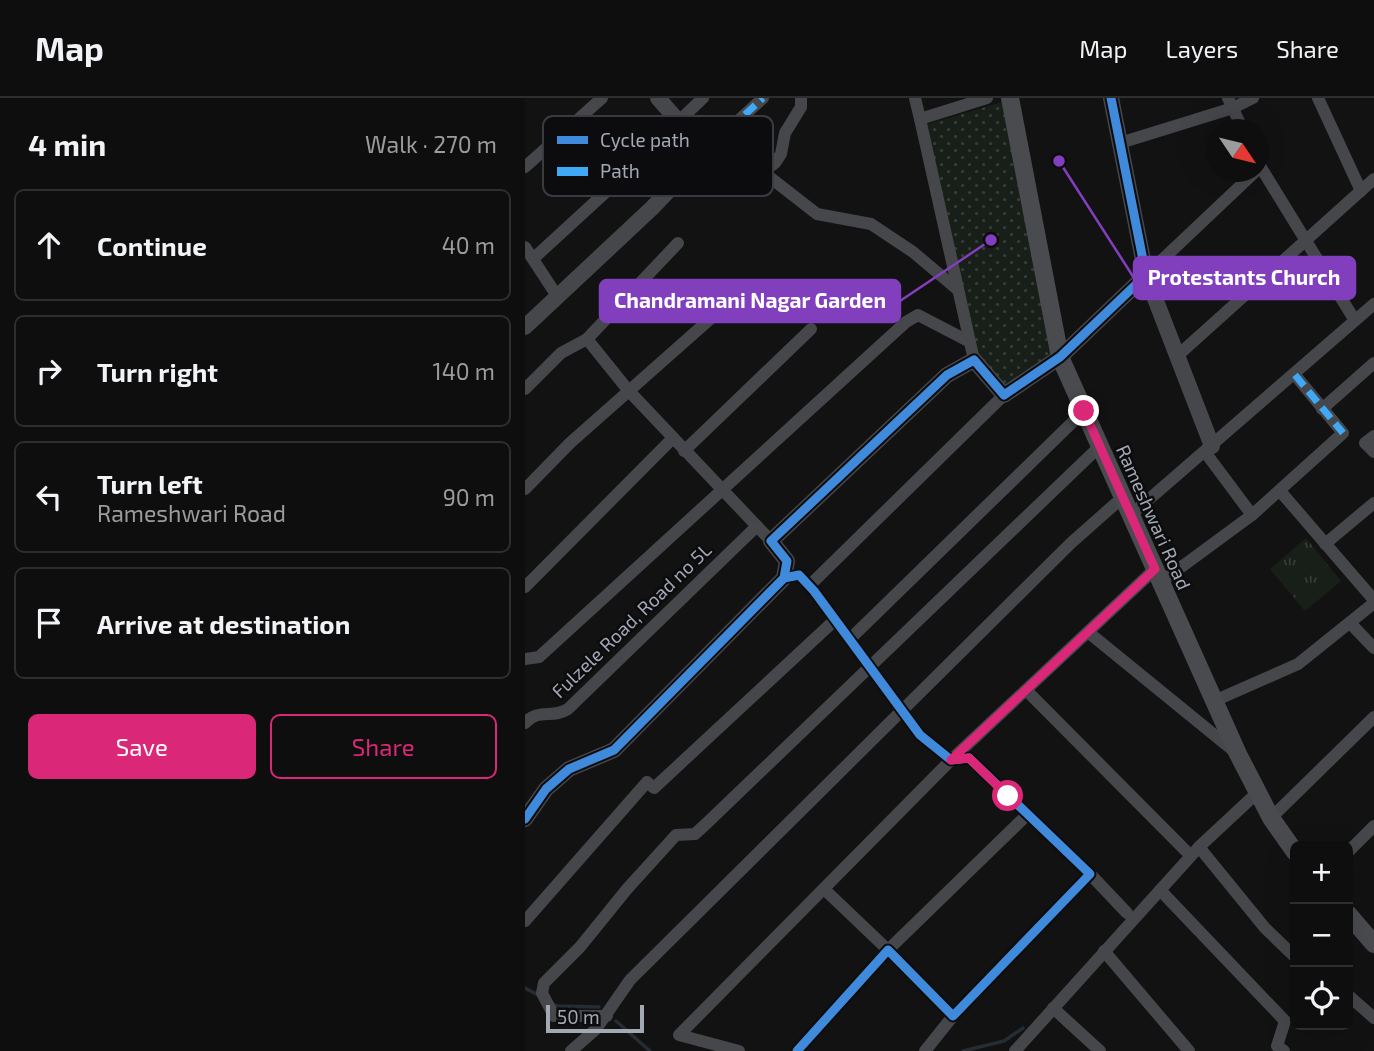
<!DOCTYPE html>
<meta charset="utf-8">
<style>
:root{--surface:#0e0e0e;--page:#1c1c1c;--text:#f1f3f6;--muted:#9b9c9e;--line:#2e2e2e;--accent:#db2777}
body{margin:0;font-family:"Exo 2",sans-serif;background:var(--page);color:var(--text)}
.controls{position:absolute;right:21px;bottom:21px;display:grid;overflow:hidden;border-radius:10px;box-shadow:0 7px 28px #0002}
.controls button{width:63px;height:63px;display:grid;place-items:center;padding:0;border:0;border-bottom:2px solid var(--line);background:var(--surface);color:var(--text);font:35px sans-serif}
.compass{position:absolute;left:681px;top:21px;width:63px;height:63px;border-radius:50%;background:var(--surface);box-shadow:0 7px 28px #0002;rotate:125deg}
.scale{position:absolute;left:21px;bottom:18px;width:98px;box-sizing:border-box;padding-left:7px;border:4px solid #a2a8b4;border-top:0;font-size:19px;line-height:24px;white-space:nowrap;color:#a2a8b4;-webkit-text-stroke:5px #0c0c0e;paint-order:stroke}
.stop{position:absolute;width:21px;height:21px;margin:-16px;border:5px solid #db2777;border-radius:50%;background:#fff}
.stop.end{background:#db2777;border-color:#fff;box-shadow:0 2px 7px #0008}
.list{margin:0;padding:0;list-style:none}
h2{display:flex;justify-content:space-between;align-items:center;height:91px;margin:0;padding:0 28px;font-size:30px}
h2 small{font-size:23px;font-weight:400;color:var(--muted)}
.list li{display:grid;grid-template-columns:46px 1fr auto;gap:21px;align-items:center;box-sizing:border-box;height:112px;margin:0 14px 14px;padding:0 14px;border:2px solid var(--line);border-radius:10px}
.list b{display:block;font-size:26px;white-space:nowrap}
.list p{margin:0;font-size:23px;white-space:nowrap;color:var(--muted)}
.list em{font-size:23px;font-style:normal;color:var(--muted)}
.actions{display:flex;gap:14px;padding:21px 28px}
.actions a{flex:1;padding:16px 0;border:2px solid var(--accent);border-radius:10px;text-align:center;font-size:24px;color:var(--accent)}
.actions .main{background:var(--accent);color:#fff}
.icon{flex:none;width:38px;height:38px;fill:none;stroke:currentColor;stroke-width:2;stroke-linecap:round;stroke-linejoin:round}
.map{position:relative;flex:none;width:849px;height:953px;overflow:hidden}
header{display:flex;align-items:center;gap:42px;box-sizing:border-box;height:98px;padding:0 35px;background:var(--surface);border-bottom:2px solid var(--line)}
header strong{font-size:33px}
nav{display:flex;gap:38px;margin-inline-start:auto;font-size:24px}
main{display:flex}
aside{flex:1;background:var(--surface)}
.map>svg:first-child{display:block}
.grass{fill:url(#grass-tufts)}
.park{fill:url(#park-dots)}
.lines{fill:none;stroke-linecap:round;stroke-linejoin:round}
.stream{stroke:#252d34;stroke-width:3.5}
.minor{stroke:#46474b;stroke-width:12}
.tertiary{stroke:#46474b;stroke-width:16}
.secondary{stroke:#4a4b4f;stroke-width:18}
.quiet{stroke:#3fa9f5;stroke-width:7;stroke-dasharray:14 7;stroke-linecap:butt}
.cycleway-casing{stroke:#0c0c0e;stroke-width:13}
.cycleway{stroke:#408adc;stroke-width:9}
.route{stroke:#db2777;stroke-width:9}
.labels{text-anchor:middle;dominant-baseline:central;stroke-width:5;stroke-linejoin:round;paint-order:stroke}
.street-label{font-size:19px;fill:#a2a8b4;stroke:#0c0c0e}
.key{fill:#0c0c0e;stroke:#393b40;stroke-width:2}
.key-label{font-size:19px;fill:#a2a8b4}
.leader{fill:none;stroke:#813fbd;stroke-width:2.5}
.callout-dot{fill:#813fbd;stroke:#0c0c0e;stroke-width:2.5}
.callout{fill:#813fbd;stroke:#813fbd;stroke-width:2.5}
.callout-label{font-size:21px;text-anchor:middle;font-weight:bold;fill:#fff}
</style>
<header>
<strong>Map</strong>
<nav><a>Map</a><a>Layers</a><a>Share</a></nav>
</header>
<main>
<aside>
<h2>4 min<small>Walk · 270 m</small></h2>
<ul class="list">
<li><svg class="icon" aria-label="ahead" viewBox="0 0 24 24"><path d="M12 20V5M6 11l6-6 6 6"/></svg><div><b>Continue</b></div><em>40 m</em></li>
<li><svg class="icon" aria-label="right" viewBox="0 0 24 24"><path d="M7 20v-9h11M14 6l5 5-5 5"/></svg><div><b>Turn right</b></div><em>140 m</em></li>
<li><svg class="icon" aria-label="left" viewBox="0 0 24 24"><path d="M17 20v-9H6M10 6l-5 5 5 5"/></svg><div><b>Turn left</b><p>Rameshwari Road</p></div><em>90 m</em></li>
<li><svg class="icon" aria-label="arrive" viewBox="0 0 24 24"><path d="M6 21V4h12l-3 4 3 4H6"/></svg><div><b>Arrive at destination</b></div></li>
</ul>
<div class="actions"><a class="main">Save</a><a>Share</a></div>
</aside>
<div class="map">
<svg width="849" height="953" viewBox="0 0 849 953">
<defs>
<pattern id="grass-tufts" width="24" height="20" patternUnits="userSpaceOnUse" patternTransform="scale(1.75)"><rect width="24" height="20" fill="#181f19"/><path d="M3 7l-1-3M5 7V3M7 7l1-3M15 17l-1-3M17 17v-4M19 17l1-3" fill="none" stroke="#363d38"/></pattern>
<pattern id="park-dots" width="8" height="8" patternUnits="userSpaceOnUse" patternTransform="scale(1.75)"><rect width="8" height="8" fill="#181f19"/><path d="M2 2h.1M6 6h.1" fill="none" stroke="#363d38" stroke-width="1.8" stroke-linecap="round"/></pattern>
</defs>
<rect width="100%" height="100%" fill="#121212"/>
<polygon class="grass" points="781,440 816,483 780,513 745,471"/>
<polygon class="park" points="477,4 529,257 479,291 453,258 400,27"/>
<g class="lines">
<g class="stream">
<polyline points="0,890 13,897"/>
<polyline points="26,905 32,908 74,909"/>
<polyline points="91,923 125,953"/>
<polyline points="438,953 479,943 498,930"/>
</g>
<g class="minor">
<polyline points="390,0 395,21"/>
<polyline points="703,0 718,32"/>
<polyline points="793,0 836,93"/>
<polyline points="154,23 178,0"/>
<polyline points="189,45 238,0"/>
<polyline points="595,45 708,10 728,0"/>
<polyline points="175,48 189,45 224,71 238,74 292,116 346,126 388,154 433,192"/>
<polyline points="735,68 829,221"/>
<polyline points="0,69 77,0"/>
<polyline points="238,74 250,65 256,56 260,35 276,9 276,0"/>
<polyline points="153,145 62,241 103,292 246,443"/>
<polyline points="0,149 32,198"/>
<polyline points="9,160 155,26"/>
<polyline points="621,177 730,74"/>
<polyline points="651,259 849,81"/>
<polyline points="449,262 395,21 462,0"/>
<polyline points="0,291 36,255 62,241"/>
<polyline points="797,311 849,265"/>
<polyline points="849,338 840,345 849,354"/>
<polyline points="159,353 286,231"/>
<polyline points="680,354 727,417"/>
<polyline points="0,391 45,345 219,191"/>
<polyline points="755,393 849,502"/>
<polyline points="607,416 849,206"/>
<polyline points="800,446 849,405"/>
<polyline points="259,480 274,477 289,493 395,637 426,662 444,660 565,776 428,918 363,852 272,953"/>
<polyline points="636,484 727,417 818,335 770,277"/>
<polyline points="284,488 479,297"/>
<polyline points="0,489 147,341"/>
<polyline points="826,526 849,550"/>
<polyline points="563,534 709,653"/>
<polyline points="325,541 559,313"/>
<polyline points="0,561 14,559 381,224 393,217 445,244"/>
<polyline points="501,592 661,753"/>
<polyline points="689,603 773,566 849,505"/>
<path d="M0 625C13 610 28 621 43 611L232 428"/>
<polyline points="746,720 849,619"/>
<polyline points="674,749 740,830 770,859"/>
<polyline points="823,754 849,728"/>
<polyline points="565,776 602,815"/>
<polyline points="299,791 363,852 503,716"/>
<polyline points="635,792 760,923 752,948 759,953"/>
<polyline points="0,823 122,684 129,690 310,522"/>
<polyline points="579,853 664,953"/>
<polyline points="823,897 849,920"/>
<polyline points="528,910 575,953"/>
<polyline points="82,918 29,918 17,895 19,885 55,849 102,791 151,737 170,736 183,724 574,349"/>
<polyline points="46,953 71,931 105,882 546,445 598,399"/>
<polyline points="214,953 154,937 426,662 630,471"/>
<polyline points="400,953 428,918"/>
<polyline points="490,953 674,749 733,694"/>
</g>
<g class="tertiary">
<polyline points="621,177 687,348"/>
<polyline points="0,229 127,110 167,68 175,48 133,0"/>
<polyline points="0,721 21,691 44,671 89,652 259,480 262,463 246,443 422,277 449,262 479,297 535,259 621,177 586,0"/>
</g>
<g class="secondary">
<polyline points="485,0 535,259 713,656 746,720 770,754"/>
<polyline points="823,816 849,846"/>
</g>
<g class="quiet">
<polyline points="189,45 238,0"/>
<polyline points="175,48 189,45 224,71 238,74"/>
<polyline points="770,277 818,335"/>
</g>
<g class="cycleway-casing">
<g id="cycleway">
<polyline points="259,480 274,477 289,493 395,637 426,662 444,660 565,776 428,918 363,852 272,953"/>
<polyline points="0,721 21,691 44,671 89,652 259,480 262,463 246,443 422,277 449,262 479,297 535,259 621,177 586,0"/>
</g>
</g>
<use href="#cycleway" class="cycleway"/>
</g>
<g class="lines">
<polyline class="route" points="483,698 444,660 426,662 630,471 559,313"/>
</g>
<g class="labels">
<g class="street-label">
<text transform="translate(629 419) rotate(66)">Rameshwari Road</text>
<text transform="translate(106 522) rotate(-44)">Fulzele Road, Road no 5L</text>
</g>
</g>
<rect x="18" y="18" width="230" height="80" rx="10" class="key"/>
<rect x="32" y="38" width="31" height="8" fill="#408adc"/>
<rect x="32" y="69" width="31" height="9" fill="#3fa9f5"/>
<g class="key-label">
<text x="75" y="49">Cycle path</text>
<text x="75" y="80">Path</text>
</g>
<path class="leader" d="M534 63L609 180M466 142L375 203"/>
<g class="callout-dot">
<circle cx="534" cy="63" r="7"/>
<circle cx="466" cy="142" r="7"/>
</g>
<g class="callout">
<rect x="609" y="159" width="221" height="42" rx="7"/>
<rect x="75" y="182" width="300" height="42" rx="7"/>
</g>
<g class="callout-label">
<text x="719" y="187">Protestants Church</text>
<text x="225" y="210">Chandramani Nagar Garden</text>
</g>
</svg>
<div class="controls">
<button>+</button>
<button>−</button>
<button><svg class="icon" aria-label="locate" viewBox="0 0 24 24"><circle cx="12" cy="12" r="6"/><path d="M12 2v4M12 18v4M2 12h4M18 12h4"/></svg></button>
</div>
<svg class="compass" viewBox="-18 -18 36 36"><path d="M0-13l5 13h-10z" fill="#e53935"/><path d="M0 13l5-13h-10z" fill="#9b9c9e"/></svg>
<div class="scale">50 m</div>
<div class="stop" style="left:483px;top:698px"></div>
<div class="stop end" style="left:559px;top:313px"></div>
</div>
</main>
